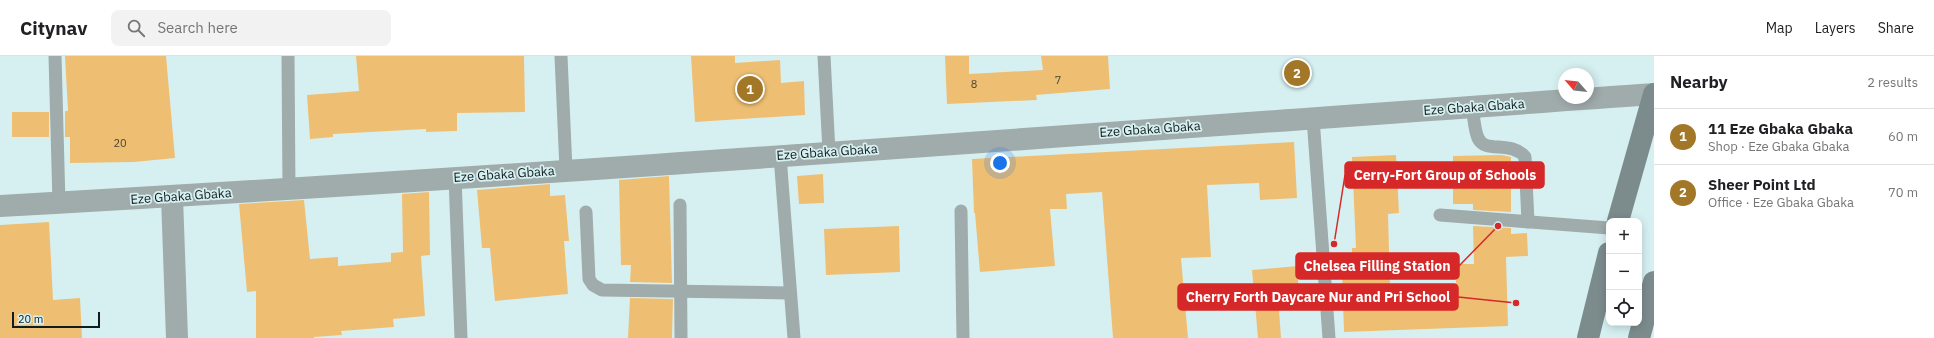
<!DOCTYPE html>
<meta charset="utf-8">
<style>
:root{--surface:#fff;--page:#f2f2f2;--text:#202124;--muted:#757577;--line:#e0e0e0;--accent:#a37728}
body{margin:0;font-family:"IBM Plex Sans",sans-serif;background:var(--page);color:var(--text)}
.controls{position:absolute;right:12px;bottom:12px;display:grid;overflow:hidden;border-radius:8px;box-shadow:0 2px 10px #0003}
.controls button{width:36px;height:36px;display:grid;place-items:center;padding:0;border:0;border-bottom:1px solid var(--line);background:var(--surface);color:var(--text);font:20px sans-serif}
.compass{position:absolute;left:1558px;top:12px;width:36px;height:36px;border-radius:50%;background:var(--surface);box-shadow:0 2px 10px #0003;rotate:298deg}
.scale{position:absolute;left:12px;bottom:10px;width:88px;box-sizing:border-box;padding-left:4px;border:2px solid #121c1c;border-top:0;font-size:11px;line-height:14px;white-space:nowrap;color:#121c1c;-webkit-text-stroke:3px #d6f0f2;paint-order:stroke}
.you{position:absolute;left:1000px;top:107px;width:14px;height:14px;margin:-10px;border:3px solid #fff;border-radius:50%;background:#1a73e8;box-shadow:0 0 0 6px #1a73e833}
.badge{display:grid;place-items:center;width:26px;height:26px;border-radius:50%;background:var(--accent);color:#fff;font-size:13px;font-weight:700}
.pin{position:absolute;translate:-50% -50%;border:2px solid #fff;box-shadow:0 1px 4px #0006}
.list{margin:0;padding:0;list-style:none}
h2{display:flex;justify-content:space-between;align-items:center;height:52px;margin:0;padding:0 16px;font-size:17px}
h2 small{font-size:13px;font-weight:400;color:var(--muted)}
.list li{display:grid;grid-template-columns:26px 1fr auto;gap:12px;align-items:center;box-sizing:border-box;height:56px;padding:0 16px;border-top:1px solid var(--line)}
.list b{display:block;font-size:15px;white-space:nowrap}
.list p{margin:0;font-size:13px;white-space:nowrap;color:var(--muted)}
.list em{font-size:13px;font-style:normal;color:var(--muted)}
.icon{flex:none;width:22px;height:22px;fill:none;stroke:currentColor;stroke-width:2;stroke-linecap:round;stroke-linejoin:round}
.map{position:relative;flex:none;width:1654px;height:282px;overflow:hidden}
header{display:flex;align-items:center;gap:24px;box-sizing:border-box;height:56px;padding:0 20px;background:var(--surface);border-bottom:1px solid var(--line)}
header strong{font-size:19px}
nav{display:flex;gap:22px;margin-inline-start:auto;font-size:14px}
.search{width:280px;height:36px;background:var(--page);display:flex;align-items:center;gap:10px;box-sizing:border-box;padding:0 14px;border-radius:8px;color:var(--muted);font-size:15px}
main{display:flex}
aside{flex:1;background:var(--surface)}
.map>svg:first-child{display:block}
.building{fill:#eebf72}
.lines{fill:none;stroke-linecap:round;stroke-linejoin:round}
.service{stroke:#a0abab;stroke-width:13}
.minor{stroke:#a0abab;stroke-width:22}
.secondary{stroke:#7c8c8d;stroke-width:22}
.labels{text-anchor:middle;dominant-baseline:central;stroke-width:3.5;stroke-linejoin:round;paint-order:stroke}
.number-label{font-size:11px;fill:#494532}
.street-label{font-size:13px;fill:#121c1c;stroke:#d6f0f2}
.leader{fill:none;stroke:#d62828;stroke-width:1.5}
.callout-dot{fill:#d62828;stroke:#d6f0f2;stroke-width:1.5}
.callout{fill:#d62828;stroke:#d62828;stroke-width:1.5}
.callout-label{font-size:14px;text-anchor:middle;font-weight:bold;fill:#fff}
</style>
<header>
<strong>Citynav</strong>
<div class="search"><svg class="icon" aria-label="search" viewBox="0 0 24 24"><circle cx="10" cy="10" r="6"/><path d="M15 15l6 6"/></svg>Search here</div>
<nav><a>Map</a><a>Layers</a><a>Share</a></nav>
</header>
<main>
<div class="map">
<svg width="1654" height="282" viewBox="0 0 1654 282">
<rect width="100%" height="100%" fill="#d6f0f2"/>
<g class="building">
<polygon points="65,0 166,0 175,102 134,106 70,107 70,81 65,81 65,55 68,55"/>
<polygon points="356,0 524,0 525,56 457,57 457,75 426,76 426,73 333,78 333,81 310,83 307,39 359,35"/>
<polygon points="691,0 735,0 735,7 780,4 781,27 804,25 805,59 695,66"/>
<polygon points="945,0 969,0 969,18 1043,14 1041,0 1108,0 1110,33 1036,39 1037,44 947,48"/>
<rect x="12" y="56" width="37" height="25"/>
<polygon points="1294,86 1297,142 1260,144 1259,127 1207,129 1211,201 1181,202 1188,282 1113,282 1102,136 1066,138 1067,153 1050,153 1055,210 980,216 975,157 974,157 972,103"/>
<polygon points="1396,99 1399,157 1388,158 1390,232 1456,230 1456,208 1474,208 1473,170 1511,172 1511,178 1527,177 1528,200 1506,201 1508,270 1344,276 1342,216 1352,216 1352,192 1356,192 1352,101"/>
<polygon points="1502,99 1511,101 1511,156 1473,154 1473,148 1453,148 1453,100"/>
<polygon points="823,118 824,147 799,148 797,120"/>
<polygon points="669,120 672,227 630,226 631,209 621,209 619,124"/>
<polygon points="550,128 550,140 565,139 569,185 564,185 568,238 495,245 490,192 482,192 477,134"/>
<polygon points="429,136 430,199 421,200 425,260 393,263 394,271 341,275 342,279 314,281 314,282 256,282 256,235 247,236 239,148 304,144 310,203 338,201 338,210 391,206 391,197 403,196 402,138"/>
<polygon points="49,166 53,244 80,242 82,282 0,282 0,169"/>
<polygon points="899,170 900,216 826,219 824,173"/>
<polygon points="1297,210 1300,252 1279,254 1281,282 1258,282 1252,214"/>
<polygon points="630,242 673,243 672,282 628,282"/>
</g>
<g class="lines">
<g class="service">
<polyline points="55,0 59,147"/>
<polyline points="288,0 289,133"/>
<polyline points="561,0 566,114"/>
<polyline points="824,0 829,96"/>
<path d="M1472 51C1474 60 1474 73 1478 82 1485 98 1511 84 1525 101L1528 166"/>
<polyline points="1313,62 1329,282"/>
<polyline points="780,100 794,282"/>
<polyline points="455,121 461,282"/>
<polyline points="680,149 681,282"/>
<polyline points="961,155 963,282"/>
<polyline points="586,156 589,223 593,229 602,234 790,237"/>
<polyline points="1440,159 1609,172"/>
</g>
<g class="minor">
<polyline points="172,141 177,282"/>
<path d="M0 150C552 119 1103 77 1654 38"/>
</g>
<g class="secondary">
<polyline points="1618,165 1654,38"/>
<polyline points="1588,282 1609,197"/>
<polyline points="1639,282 1654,226"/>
</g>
</g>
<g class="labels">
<g class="number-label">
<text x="1058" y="24">7</text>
<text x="974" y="28">8</text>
<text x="120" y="87">20</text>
</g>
<g class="street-label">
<text transform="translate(1474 51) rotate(-4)">Eze Gbaka Gbaka</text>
<text transform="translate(1150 73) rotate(-4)">Eze Gbaka Gbaka</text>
<text transform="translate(827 96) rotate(-4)">Eze Gbaka Gbaka</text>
<text transform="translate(504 118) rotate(-4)">Eze Gbaka Gbaka</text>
<text transform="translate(181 140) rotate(-4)">Eze Gbaka Gbaka</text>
</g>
</g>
<path class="leader" d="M1334 188L1345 119M1498 170L1459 210M1516 247L1458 241"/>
<g class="callout-dot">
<circle cx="1334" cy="188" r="4"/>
<circle cx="1498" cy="170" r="4"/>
<circle cx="1516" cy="247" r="4"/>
</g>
<g class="callout">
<rect x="1345" y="106" width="199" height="26" rx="4"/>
<rect x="1296" y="197" width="163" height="26" rx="4"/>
<rect x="1178" y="228" width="280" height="26" rx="4"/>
</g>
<g class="callout-label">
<text x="1445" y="124">Cerry-Fort Group of Schools</text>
<text x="1377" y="215">Chelsea Filling Station</text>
<text x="1318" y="246">Cherry Forth Daycare Nur and Pri School</text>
</g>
</svg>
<div class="controls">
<button>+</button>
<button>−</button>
<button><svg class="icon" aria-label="locate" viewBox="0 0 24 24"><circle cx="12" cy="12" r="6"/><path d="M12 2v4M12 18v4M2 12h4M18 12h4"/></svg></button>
</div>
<svg class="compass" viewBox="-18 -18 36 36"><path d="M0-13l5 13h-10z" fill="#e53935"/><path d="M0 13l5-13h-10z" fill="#757577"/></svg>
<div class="scale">20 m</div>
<div class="you"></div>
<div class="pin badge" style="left:750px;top:33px">1</div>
<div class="pin badge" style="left:1297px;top:17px">2</div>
</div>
<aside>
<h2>Nearby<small>2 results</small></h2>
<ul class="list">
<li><span class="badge">1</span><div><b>11 Eze Gbaka Gbaka</b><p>Shop · Eze Gbaka Gbaka</p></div><em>60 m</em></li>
<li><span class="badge">2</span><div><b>Sheer Point Ltd</b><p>Office · Eze Gbaka Gbaka</p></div><em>70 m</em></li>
</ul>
</aside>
</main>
